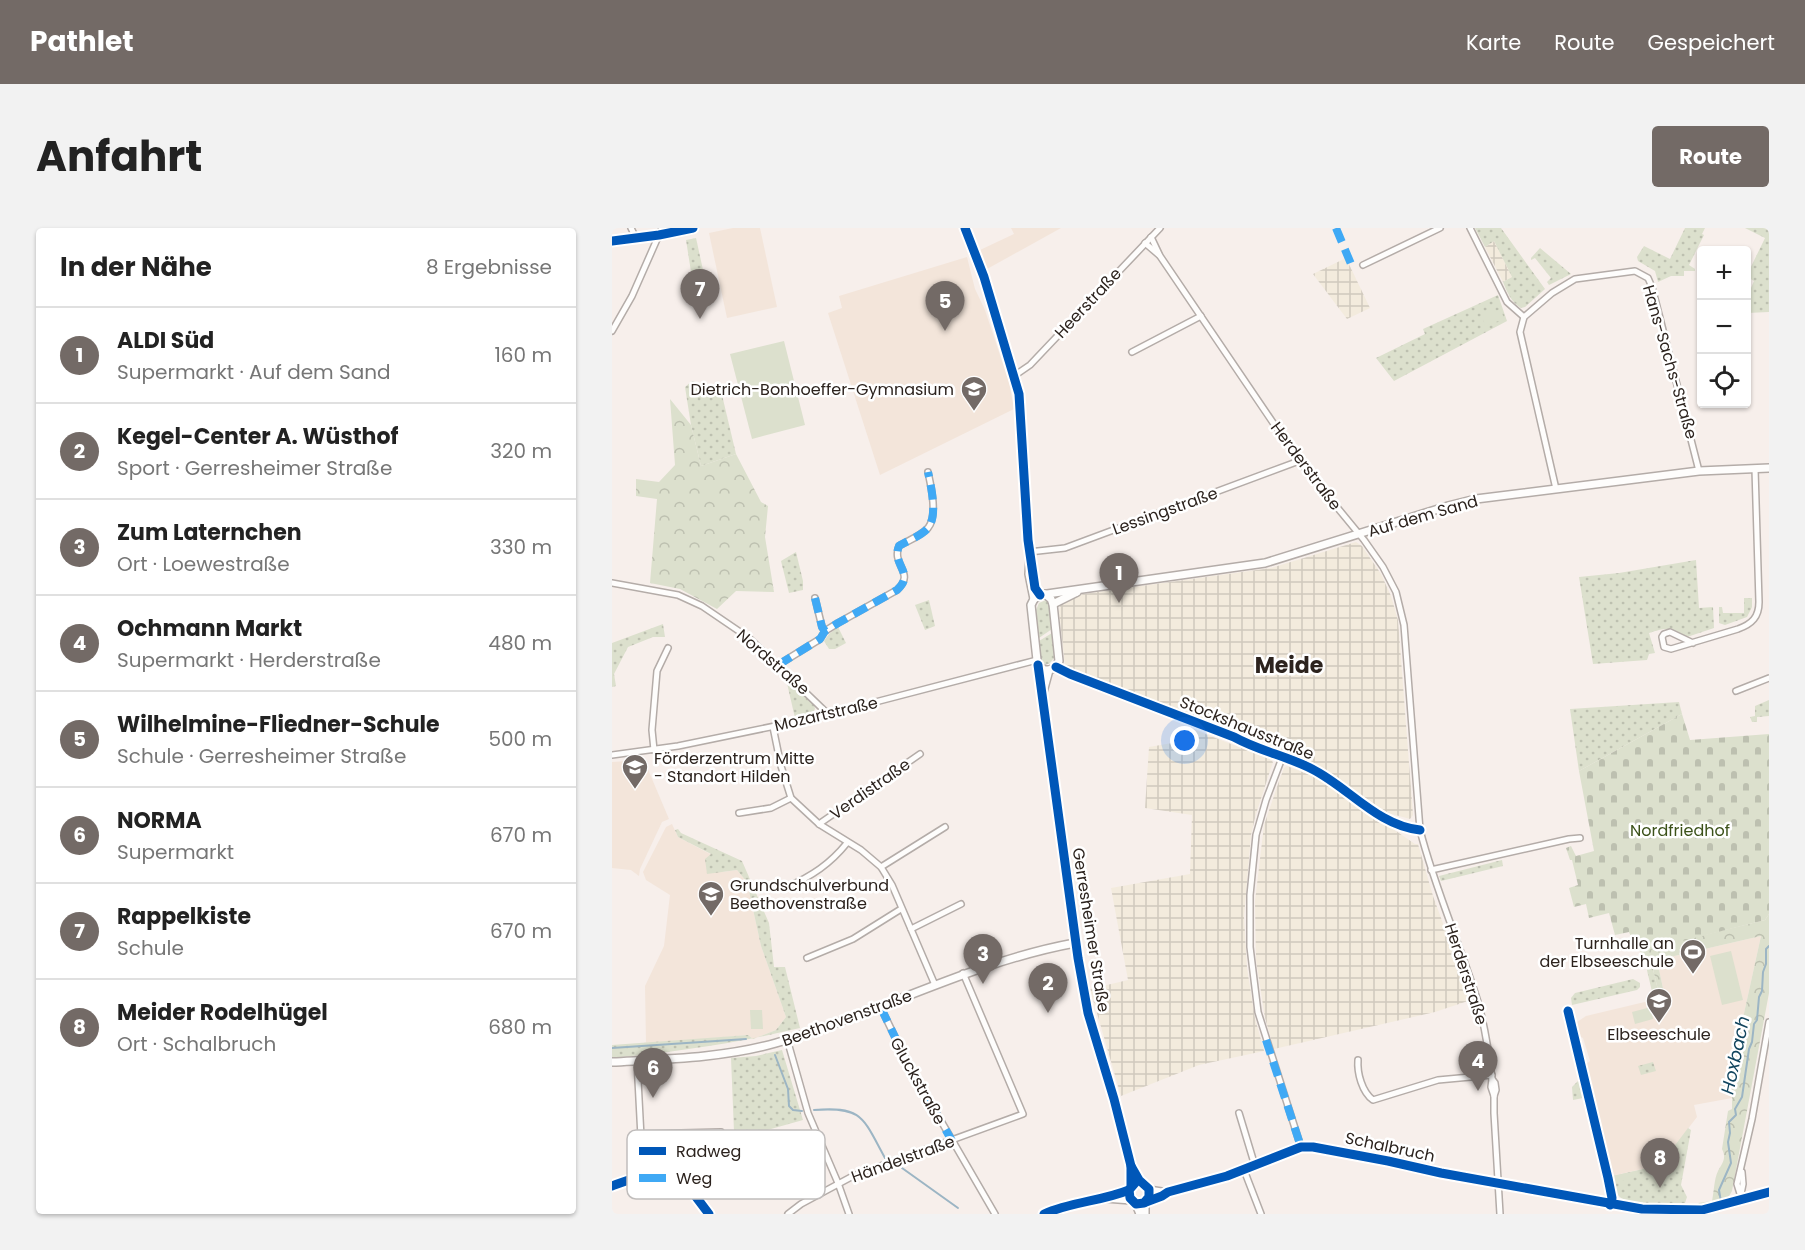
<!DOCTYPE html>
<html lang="de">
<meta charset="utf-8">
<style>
:root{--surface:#fff;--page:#f2f2f2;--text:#222;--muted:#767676;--line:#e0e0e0;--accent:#736a66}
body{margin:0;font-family:Poppins,sans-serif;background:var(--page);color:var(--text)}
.controls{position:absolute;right:18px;top:18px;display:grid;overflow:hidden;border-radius:6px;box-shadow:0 2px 4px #0004}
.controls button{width:54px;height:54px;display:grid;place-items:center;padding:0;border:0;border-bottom:2px solid var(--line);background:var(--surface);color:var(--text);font:30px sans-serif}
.you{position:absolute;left:573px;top:513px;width:21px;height:21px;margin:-15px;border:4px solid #fff;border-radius:50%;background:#1a73e8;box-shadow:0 0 0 9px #1a73e833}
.badge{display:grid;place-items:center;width:39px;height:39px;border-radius:50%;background:var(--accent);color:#fff;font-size:20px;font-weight:700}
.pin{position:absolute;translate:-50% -50px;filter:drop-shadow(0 2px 3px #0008)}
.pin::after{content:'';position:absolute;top:32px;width:21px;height:18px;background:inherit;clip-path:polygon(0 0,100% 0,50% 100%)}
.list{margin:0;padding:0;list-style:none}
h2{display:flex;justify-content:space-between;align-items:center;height:78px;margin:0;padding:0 24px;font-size:26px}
h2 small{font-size:20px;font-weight:400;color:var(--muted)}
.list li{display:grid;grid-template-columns:39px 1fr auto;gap:18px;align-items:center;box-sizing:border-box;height:96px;padding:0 24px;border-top:2px solid var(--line)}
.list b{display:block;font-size:22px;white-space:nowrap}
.list p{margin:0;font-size:20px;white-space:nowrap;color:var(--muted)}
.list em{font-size:20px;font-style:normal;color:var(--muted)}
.icon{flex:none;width:33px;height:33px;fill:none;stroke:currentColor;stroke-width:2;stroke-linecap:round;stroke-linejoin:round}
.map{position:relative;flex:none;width:1157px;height:986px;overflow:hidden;border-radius:6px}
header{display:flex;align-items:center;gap:36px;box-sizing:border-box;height:84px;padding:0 30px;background:var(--accent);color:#fff}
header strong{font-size:28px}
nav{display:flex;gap:33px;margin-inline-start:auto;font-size:21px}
.intro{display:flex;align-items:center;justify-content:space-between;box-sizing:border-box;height:144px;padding:0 36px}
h1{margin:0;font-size:42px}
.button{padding:15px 27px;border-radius:6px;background:var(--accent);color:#fff;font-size:21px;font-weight:700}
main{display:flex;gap:36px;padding:0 36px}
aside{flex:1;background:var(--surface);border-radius:6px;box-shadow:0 2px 4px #0004}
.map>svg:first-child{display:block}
.industrial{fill:url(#industrial-grid)}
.education{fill:#f3e5da}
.grass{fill:url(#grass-dots)}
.forest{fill:url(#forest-crowns)}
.cemetery{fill:url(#cemetery-stones)}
.garden{fill:#dce0cd}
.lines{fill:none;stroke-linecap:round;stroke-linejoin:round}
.stream{stroke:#9cb5c4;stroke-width:2}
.minor-casing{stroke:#b4aca8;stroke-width:8}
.tertiary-casing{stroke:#b4aca8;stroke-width:10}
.minor{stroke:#fefdfc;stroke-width:5}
.tertiary{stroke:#fefdfc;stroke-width:7}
.quiet{stroke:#3fa9f5;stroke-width:8;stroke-dasharray:15 8;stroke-linecap:butt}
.cycleway-casing{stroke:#fff;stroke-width:13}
.cycleway{stroke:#0057b8;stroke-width:9}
.labels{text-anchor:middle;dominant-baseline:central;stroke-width:5;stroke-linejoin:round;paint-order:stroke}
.street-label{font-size:16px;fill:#2c231e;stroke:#fff}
.poi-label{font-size:16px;fill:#2c231e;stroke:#fff;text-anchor:end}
.park-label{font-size:16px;fill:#3b5119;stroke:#fff}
.water-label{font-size:18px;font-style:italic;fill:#12455e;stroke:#fff}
.district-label{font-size:22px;font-weight:bold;fill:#2c231e;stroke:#fff}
.key{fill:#fff;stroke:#c0bdbc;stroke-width:1.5}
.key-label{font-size:16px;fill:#2c231e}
</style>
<header>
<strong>Pathlet</strong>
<nav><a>Karte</a><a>Route</a><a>Gespeichert</a></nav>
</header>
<div class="intro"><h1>Anfahrt</h1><a class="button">Route</a></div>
<main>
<aside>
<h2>In der Nähe<small>8 Ergebnisse</small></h2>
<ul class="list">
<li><span class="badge">1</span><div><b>ALDI Süd</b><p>Supermarkt · Auf dem Sand</p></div><em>160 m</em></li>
<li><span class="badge">2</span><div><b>Kegel-Center A. Wüsthof</b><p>Sport · Gerresheimer Straße</p></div><em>320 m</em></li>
<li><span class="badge">3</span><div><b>Zum Laternchen</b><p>Ort · Loewestraße</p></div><em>330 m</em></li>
<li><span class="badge">4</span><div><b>Ochmann Markt</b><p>Supermarkt · Herderstraße</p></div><em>480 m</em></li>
<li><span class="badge">5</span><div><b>Wilhelmine-Fliedner-Schule</b><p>Schule · Gerresheimer Straße</p></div><em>500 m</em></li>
<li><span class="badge">6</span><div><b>NORMA</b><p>Supermarkt</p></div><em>670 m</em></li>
<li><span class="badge">7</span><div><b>Rappelkiste</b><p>Schule</p></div><em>670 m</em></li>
<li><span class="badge">8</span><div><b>Meider Rodelhügel</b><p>Ort · Schalbruch</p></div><em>680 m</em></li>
</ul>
</aside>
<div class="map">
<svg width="1157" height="986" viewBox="0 0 1157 986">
<defs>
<pattern id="industrial-grid" width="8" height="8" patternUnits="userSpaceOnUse" patternTransform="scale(1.5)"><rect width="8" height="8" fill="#f3ebdd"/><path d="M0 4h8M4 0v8" fill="none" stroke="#d0c9bd"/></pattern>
<pattern id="grass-dots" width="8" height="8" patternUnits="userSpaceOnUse" patternTransform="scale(1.5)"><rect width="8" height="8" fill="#dce0cd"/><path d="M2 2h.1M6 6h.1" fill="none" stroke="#bdc0b0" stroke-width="1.8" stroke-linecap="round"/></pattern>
<pattern id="forest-crowns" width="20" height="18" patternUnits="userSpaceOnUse" patternTransform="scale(1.5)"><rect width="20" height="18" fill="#dce0cd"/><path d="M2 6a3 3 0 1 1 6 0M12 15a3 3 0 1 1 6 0" fill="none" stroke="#bdc0b0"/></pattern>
<pattern id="cemetery-stones" width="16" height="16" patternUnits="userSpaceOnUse" patternTransform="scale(1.5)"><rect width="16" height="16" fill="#dce0cd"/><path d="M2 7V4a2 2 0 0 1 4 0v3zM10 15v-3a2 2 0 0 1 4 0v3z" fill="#bdc0b0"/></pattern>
</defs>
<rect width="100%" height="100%" fill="#f7efeb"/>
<g class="industrial">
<polygon points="882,13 900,49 891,54 873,19"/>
<polygon points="734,30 758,80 735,91 701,46"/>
<polygon points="744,314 750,318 769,346 779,368 786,392 801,587 798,591 776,585 706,539 453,438 447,384 448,378 453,373 471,366 659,340"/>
<polygon points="575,499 658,531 661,534 644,586 639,607 632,689 635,740 643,790 652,823 587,837 509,868 478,761 516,752 499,660 578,646 580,587 533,580 537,519 566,514"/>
<polygon points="675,538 708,551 803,616 806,616 821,668 859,772 823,784 662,821 653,790 644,732 643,673 652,597 667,553 672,540"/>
</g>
<g class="education">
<polygon points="121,0 148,0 165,79 115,90 97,5"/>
<polygon points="399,0 449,0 375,41 368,22 402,6"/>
<polygon points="355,29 363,61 373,82 397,154 402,181 268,247 216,85 230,80 227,68"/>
<polygon points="32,532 57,591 50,594 28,641 27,648 19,642 0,640 0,534"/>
<polygon points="60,596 66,609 100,627 111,644 125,642 135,654 149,718 174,789 164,802 141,811 136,807 34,816 33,758 52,718 58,667 34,652 31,644 54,599"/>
<polygon points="1149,708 1120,840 1120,870 1082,877 1085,889 1048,937 1000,948 973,837 978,833 971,810 967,808 965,794 974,788 1041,772 1041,768 1052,765 1045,732"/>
</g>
<g class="grass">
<path d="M863 0H889L933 61 913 79 909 80C899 74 895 64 891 54L900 49 882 13 873 19Z"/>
<polygon points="1073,0 1093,0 1090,6 1092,7 1077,37 1083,41 1083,43 1072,43 1072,48 1059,48 1046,54 1043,43 1026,33 1025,29 1032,18 1058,31"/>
<polygon points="1133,0 1157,0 1157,84 1135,85 1135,69 1142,53 1135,49 1135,47 1153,10"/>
<polygon points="84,10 95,60 82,63 74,12"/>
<polygon points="928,20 959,46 937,57 935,54 939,50 923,30 919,32 919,30"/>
<polygon points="886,67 895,93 782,153 764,130 813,106 811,101"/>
<polygon points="80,153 98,157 110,167 124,226 89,238 79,197 73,159"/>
<polygon points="184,324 191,353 191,362 177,365 169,333"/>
<path d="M1084 332 1087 380 1101 379 1102 400 1075 409C1059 399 1055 399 1037 405L1043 425 1037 426 1035 432 981 436 967 349 1007 345Z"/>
<polygon points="1132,370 1140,370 1140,379 1135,389 1113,397 1107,395 1107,379 1110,379 1111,385 1132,385"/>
<polygon points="317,372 323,398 313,402 303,377"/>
<polygon points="434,372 438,377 440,401 427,410 424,382 427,375"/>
<polygon points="51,396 53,409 41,409 16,419 2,446 4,458 0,459 0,415"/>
<polygon points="226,399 234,415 223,421 217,421 212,413 217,406"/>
<polygon points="440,405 442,430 437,436 432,436 429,433 427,413"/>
<polygon points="174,451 202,476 203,481 200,486 183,490"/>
<polygon points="1157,472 1157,488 1145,489 1145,494 1140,494 1138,489 1143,488 1143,478"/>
<polygon points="1067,474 1070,486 967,543 958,481"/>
<path d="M66 601 69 605 130 633 157 695 162 739H173L188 800C125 815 64 824 0 830V817L136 807 141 811 164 802 174 789 149 718 135 654 125 642 95 646 93 631 99 626 66 609 63 602Z"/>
<polygon points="890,632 891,638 829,653 827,648"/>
<polygon points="1040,737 1047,766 1041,768 1034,738"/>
<polygon points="1021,751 1028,755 1028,759 1025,762 960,777 959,770 963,765"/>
<polygon points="170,822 191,892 145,905 122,904 119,830 144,828"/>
<polygon points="1041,834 1044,843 1029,847 1026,838"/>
<polygon points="967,852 971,870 961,872 960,859"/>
<path d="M1076 900 1079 902 1069 957 1075 969 1073 975C1060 975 1013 978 1006 967 1003 962 1002 954 1001 948L1048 937Z"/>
</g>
<g class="forest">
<polygon points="58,171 79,197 89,238 124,226 149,274 156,278 153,309 162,364 124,363 105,381 68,361 38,355 45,271 24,268 24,251 47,254 63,237"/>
<path d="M1157 686V765L1120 963C1115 975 1100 976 1088 977L1086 975 1100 973C1102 964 1102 951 1106 943 1110 935 1115 931 1110 921L1116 883 1120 881V840L1149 708 1045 732 1052 765 1047 766 1040 737 1034 738 1027 720 1030 719 1031 722 1153 692Z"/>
<polygon points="1024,943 1021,950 1002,955 1000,948"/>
</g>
<polygon class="cemetery" points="1070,486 1078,512 1157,506 1157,686 1153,692 1031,723 1030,719 1024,721 1017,704 1003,707 997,685 977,690 974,676 962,679 957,660 966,657 960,632 958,632 954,620 959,618 964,628 982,623 967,543"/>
<g class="garden">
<polygon points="889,81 892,91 873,98 870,88"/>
<polygon points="172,113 193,197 140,211 118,126"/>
<polygon points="1119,723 1131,772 1110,777 1098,728"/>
<polygon points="1039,779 1041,791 1023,796 1020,784"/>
<polygon points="138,782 150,782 151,801 139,801"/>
</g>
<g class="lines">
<g class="stream">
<polyline points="0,820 134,811"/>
<polyline points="163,827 176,861 177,878 181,882 190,883"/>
<path d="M202 882C251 878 251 890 273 930"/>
<polyline points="290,940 346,980"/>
<polyline points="1109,974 1107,962 1119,935 1116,914 1118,905 1117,894 1124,887 1123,881 1130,869 1137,821 1140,814 1142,796 1145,792 1147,769 1150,763 1151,744 1154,736 1154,721 1157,718"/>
</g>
<g class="minor-casing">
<g id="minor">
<polyline points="19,0 24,10"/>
<polyline points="858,0 895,74 912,89"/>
<path d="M539 9 548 28 687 233 752 312 771 339 784 364 792 397 808 602C823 661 848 716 866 774 873 799 877 825 880 851L883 855 884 862 882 868V885L888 986"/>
<polyline points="0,13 47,7 81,0"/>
<polyline points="533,15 547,27"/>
<polyline points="751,37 828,0"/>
<polyline points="0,103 20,68 50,0"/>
<polyline points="520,124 589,88"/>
<polyline points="402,148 418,137 548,0"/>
<polyline points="944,261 908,104 912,89 940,65 963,51 1023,43 1036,50 1040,59 1087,243"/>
<polyline points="417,324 453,320 687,233"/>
<polyline points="0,355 66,367 90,378 137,410 217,487"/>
<polyline points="203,370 210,399 213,403"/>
<path d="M1081 415 1058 404 1052 406 1050 409 1052 419 1059 421 1126 401C1140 396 1147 389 1147 374L1143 241"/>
<path d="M166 437 208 411 213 403 226 395 285 362C304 345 279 337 287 318 295 313 309 308 316 300 326 288 319 258 316 244"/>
<path d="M444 439 458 446 622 509C647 523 675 528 700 541 736 559 766 598 808 602"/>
<polyline points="1124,463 1157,450"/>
<polyline points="161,499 169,538 179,570 207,596 249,622 269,639 280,657 323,757"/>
<polyline points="42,522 40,502 45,443 56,420"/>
<polyline points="0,527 66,518 202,490 425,432"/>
<polyline points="670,530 654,572 644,607 638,667 638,719 646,784 689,919"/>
<polyline points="127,585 159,580 179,570"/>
<polyline points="207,596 308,526"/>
<polyline points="269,639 333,599"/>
<polyline points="819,642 957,611 968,610"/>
<path d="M175 659C200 648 218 636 235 615"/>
<polyline points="299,701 349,676"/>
<polyline points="195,730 241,711 289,681"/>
<polyline points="269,780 296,836 383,986"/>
<polyline points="956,783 996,950 1000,970 998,977"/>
<polyline points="175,811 196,885 226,955 237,986"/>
<path d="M746 832C745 845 750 864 761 872L826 852 880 847"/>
<polyline points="25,833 31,947"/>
<polyline points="880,851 879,859 882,868"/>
<polyline points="627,885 643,938"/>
<polyline points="29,906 109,904"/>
<polyline points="632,942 649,986"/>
<path d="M0 958C22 950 53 937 73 956 82 965 89 976 97 986"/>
<polyline points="537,961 556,964"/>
<polyline points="1129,966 1131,956 1130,944"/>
<polyline points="493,971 519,973"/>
<polyline points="1130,972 1125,956 1140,891 1157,794"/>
<polyline points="534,974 550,968 556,964 615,948 689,919 701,919 776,933 829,945 1030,981 1090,982 1157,964"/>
<polyline points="176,986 189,976 241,948 411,886 351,745"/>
<path d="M432 986C459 974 490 973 517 962"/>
</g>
</g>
<g class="tertiary-casing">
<g id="tertiary">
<polyline points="353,0 372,49 407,166 416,312 423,360 428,367"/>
<polyline points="418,330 417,346 422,371 419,377 425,432 463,715 476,785 502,871 519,938 519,959"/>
<polyline points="422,371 428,367 653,335 836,278 864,271 1087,243 1157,240"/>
<polyline points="441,376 465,364"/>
<path d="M426 437C434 446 443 442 447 433L441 376 439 371 433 366"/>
<polyline points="431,464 437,442"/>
<path d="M0 834C54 831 111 830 164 815 265 786 359 734 463 715"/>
<polyline points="519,938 527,952 536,959 538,964 534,974 524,976 518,970 517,962 521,957 529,955"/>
<polyline points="533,974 533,986"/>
<polyline points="524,976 528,986"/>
</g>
</g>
<use href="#minor" class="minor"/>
<use href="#tertiary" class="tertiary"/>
<g class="quiet">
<polyline points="724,0 739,36"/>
<polyline points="203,370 210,399 213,403"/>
<path d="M166 437 208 411 213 403 226 395 285 362C304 345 279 337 287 318 295 313 309 308 316 300 326 288 319 258 316 244"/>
<polyline points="269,780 296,836 340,913"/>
<polyline points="654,812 689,919"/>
</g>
<g class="cycleway-casing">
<g id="cycleway">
<polyline points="353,0 372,49 407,166 416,312 423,360 428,367"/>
<polyline points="0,13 47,7 81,0"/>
<polyline points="426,437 466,730 476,785 502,871 519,938 519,959"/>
<path d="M444 439 458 446 622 509C647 523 675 528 700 541 736 559 766 598 808 602"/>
<polyline points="956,783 996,950 1000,970 998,977"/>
<polyline points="519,938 527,952 537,961 537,969 532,975 524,976 518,970 517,962 523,955"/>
<path d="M0 958C22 950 53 937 73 956 82 965 89 976 97 986"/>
<polyline points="534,974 550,968 556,964 615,948 689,919 701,919 776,933 829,945 1030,981 1090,982 1157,964"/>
<path d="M432 986C459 974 490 973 517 962"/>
</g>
</g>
<use href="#cycleway" class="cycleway"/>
</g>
<defs>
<g id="school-pin" transform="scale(1.35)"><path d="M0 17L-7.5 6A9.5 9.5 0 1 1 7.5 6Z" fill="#736a66" stroke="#fff"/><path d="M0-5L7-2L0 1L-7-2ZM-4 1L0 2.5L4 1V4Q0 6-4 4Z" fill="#fff"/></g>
<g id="stadium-pin" transform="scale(1.35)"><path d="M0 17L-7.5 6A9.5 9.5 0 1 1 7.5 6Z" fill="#736a66" stroke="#fff"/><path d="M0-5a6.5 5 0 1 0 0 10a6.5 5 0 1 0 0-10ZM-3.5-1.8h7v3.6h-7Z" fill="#fff"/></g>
</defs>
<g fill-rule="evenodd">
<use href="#school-pin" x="362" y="161"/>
<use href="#school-pin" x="23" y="539"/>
<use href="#school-pin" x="99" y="666"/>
<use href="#stadium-pin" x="1081" y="724"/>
<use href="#school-pin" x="1047" y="773"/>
</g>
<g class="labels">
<g class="street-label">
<text transform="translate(476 75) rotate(-47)">Heerstraße</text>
<text transform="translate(1058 134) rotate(74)">Hans-Sachs-Straße</text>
<text transform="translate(694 238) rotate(53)">Herderstraße</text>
<text transform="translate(553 283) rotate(-20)">Lessingstraße</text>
<text transform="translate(811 288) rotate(-16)">Auf dem Sand</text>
<text transform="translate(161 434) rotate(41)">Nordstraße</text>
<text transform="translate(214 486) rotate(-13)">Mozartstraße</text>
<text transform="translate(635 500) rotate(22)">Stockshausstraße</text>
<text transform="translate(258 561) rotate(-35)">Verdistraße</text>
<text transform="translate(479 702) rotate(81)">Gerresheimer Straße</text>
<text transform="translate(854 746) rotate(72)">Herderstraße</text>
<text transform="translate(235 790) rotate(-20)">Beethovenstraße</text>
<text transform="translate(306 853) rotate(61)">Gluckstraße</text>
<text transform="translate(778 919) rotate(12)">Schalbruch</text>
<text transform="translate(291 931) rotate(-20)">Händelstraße</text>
</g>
<g class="poi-label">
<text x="342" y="161">Dietrich-Bonhoeffer-Gymnasium</text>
<text x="42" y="530" text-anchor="start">Förderzentrum Mitte<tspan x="42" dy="18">- Standort Hilden</tspan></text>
<text x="118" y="657" text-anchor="start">Grundschulverbund<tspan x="118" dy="18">Beethovenstraße</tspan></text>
<text x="1062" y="715">Turnhalle an<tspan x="1062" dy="18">der Elbseeschule</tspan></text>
<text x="1047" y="806" text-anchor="middle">Elbseeschule</text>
</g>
<g class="park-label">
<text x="1068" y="602">Nordfriedhof</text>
</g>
<g class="water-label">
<text transform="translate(1123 827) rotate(-78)">Hoxbach</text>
</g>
<g class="district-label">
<text x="677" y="437">Meide</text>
</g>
</g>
<rect x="15" y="902" width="198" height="69" rx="9" class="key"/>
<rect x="27" y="919" width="27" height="8" fill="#0057b8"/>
<rect x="27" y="946" width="27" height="8" fill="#3fa9f5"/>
<g class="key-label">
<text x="64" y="929">Radweg</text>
<text x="64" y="956">Weg</text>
</g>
</svg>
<div class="controls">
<button>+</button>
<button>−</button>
<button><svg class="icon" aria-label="locate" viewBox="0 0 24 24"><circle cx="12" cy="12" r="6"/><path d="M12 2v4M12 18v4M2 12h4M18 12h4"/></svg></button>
</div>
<div class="you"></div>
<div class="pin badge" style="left:507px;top:375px">1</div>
<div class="pin badge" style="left:436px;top:785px">2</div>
<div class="pin badge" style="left:371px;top:756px">3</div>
<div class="pin badge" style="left:866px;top:863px">4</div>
<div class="pin badge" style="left:333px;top:103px">5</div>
<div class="pin badge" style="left:41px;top:870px">6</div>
<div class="pin badge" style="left:88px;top:91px">7</div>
<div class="pin badge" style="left:1048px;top:960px">8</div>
</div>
</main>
